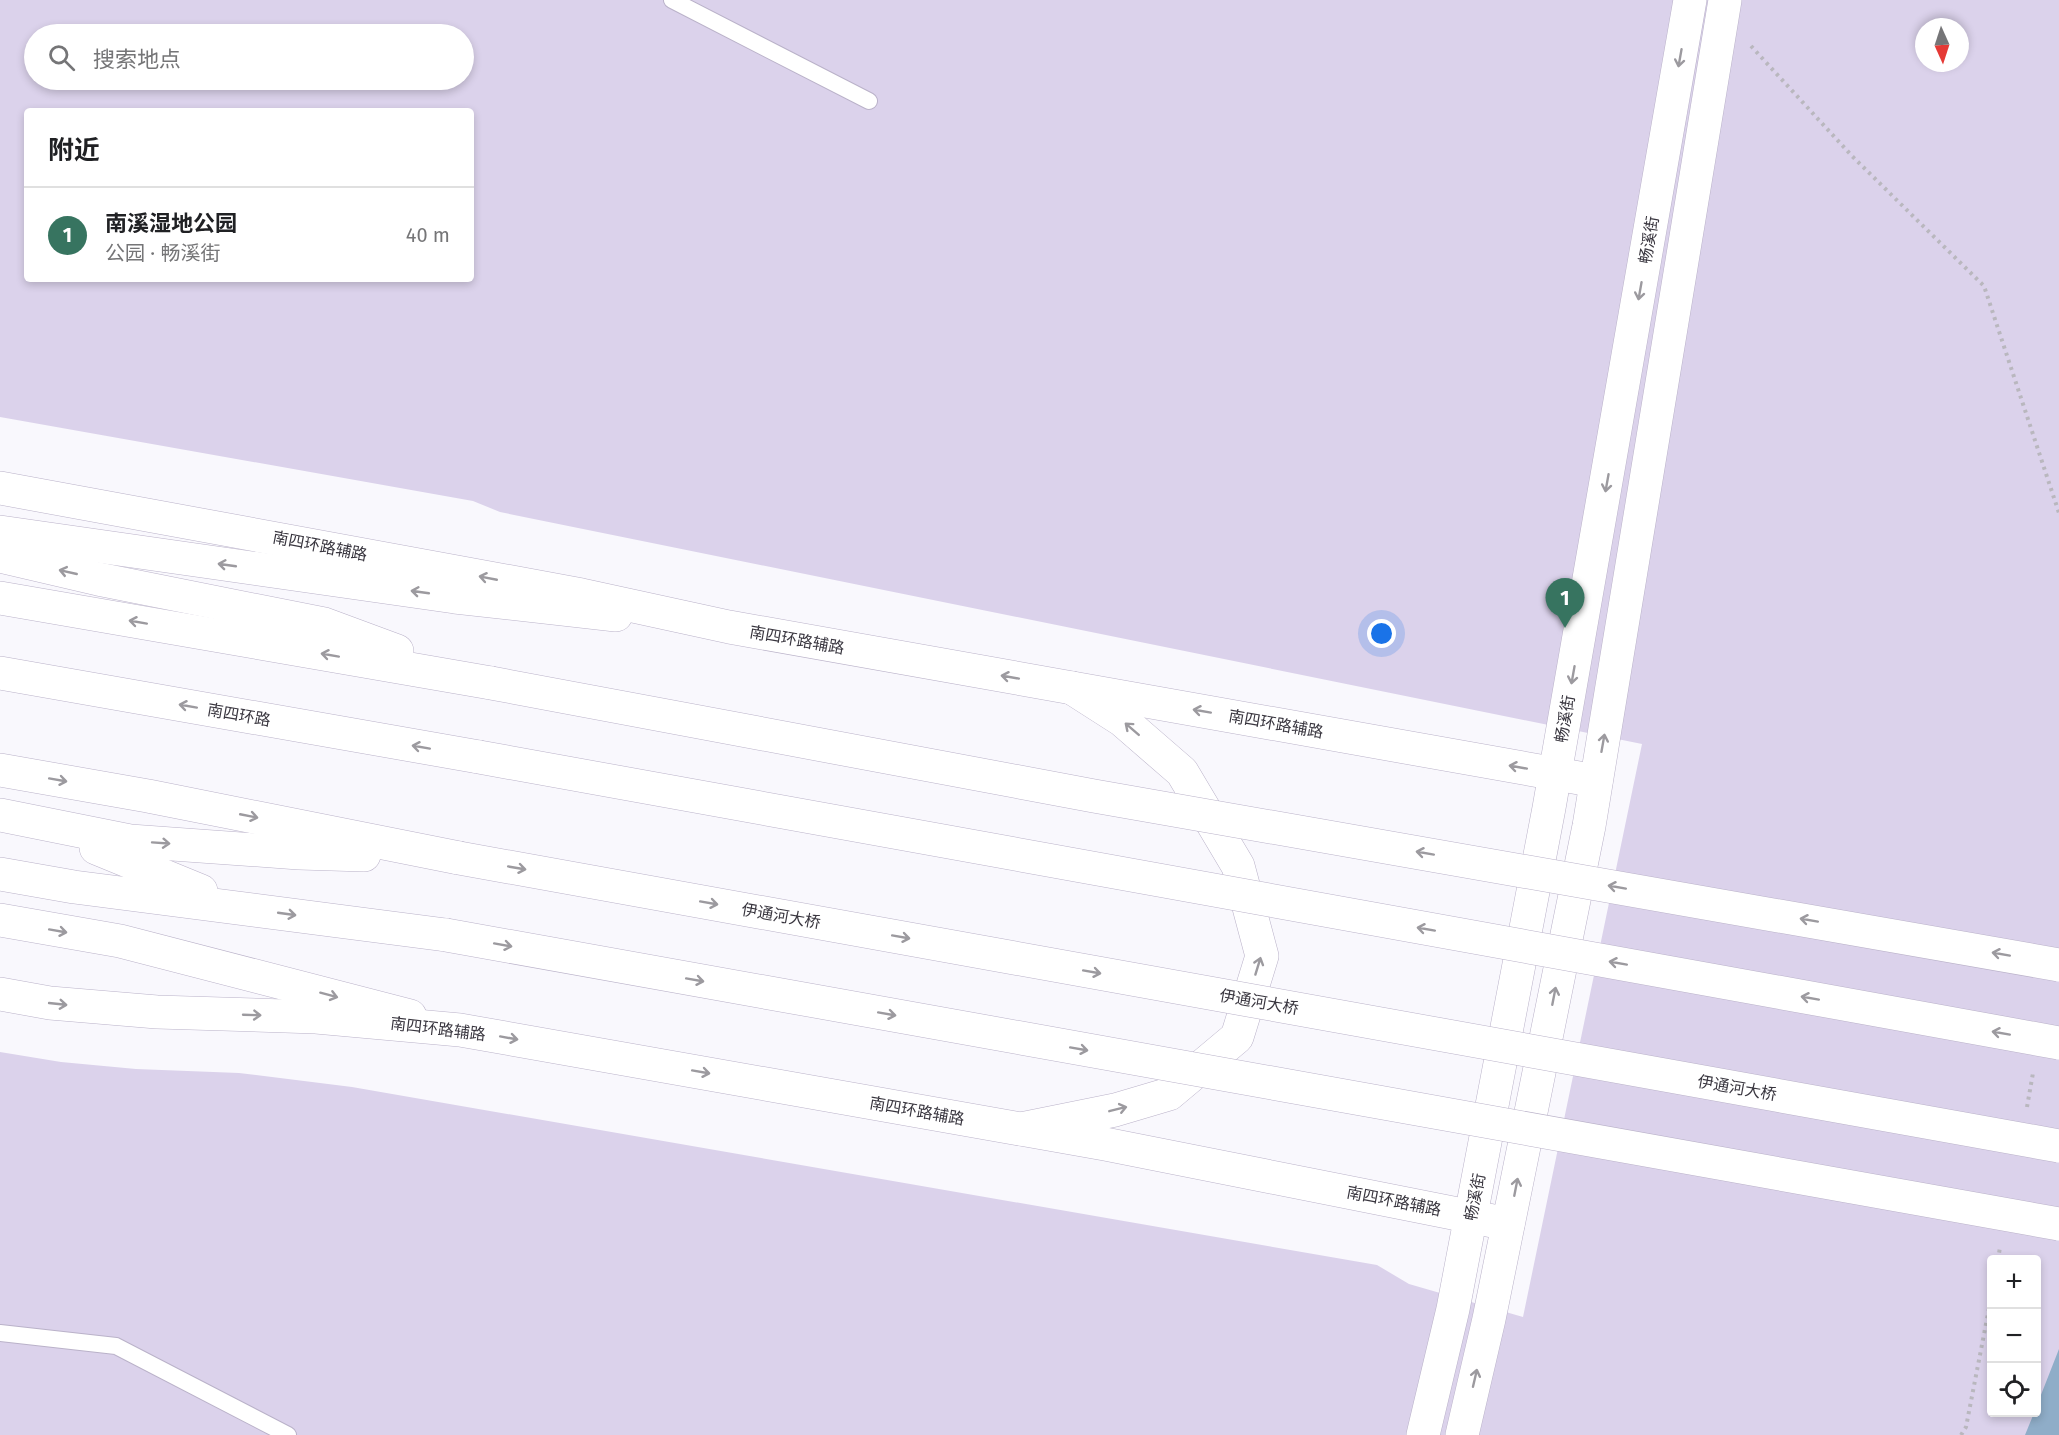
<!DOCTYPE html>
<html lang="zh">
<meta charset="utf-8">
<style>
:root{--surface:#fff;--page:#f2f2f2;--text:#202124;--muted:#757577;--line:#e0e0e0;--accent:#377460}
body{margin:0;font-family:"Fira Sans","Noto Sans SC",sans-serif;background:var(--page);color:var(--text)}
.controls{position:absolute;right:18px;bottom:18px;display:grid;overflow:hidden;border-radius:6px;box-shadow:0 3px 9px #0003}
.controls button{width:54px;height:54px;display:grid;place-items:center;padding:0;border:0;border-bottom:2px solid var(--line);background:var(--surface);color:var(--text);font:30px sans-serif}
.compass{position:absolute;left:1915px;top:18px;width:54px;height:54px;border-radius:50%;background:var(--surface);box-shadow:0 3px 9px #0003;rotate:177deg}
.you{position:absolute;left:1382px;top:634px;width:21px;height:21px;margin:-15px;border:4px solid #fff;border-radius:50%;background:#1a73e8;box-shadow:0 0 0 9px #1a73e833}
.badge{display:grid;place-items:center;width:39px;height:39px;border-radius:50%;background:var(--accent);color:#fff;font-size:20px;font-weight:700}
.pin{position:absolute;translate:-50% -50px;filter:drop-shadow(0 2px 3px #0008)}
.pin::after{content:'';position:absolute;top:32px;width:21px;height:18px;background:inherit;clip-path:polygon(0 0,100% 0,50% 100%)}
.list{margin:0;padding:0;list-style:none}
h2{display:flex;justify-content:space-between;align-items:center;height:78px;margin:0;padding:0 24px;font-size:26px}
h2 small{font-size:20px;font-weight:400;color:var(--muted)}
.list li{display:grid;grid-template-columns:39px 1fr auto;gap:18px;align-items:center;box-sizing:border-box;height:96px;padding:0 24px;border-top:2px solid var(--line)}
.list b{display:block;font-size:22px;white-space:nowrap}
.list p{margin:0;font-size:20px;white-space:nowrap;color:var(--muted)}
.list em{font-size:20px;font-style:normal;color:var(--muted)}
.icon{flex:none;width:33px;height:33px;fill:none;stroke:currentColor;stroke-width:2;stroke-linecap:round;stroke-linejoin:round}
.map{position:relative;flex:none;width:2059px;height:1435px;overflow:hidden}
.search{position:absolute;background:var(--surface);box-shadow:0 3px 9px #0003;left:24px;top:24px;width:450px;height:66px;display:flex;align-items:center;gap:15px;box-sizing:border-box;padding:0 21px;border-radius:33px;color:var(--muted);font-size:22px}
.panel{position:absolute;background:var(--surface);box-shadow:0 3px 9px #0003;left:24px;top:108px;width:450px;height:174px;border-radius:6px}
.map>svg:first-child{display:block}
.green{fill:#dbd2eb;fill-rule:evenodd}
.water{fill:#8fadc8}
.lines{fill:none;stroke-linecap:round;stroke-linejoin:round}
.lane-casing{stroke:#bab2c9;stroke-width:18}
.secondary-casing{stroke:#bab2c9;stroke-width:34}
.primary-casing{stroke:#bab2c9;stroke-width:34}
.highway-casing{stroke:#bab2c9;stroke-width:34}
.path{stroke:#b9b7be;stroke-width:4;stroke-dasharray:3 4.5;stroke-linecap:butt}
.lane{stroke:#fff;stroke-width:16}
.secondary{stroke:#fff;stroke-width:33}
.primary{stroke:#fff;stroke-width:33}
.highway{stroke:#fff;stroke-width:33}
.highway-bridge-casing{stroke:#bab2c9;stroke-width:34;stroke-linecap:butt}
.highway-bridge{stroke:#fff;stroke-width:33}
.oneway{stroke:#9c9a9f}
.labels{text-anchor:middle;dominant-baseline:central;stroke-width:6;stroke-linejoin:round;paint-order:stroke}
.street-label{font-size:16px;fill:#39363f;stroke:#fff}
</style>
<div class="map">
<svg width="2059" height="1435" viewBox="0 0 2059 1435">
<rect width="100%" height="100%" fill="#f9f8fd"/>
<path class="green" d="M0 0H2059V1435H0V1052L61 1062 136 1069 239 1073 352 1087 1377 1265 1409 1284 1523 1317 1642 744 500 512 473 501 0 417ZM1924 27H1960V63H1924ZM34 34H464V80H34ZM27 111H471V279H27ZM1992 1260H2036V1412H1992Z"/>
<polygon class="water" points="2059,1349 2059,1435 2025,1435 2034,1413 2036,1412 2037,1405"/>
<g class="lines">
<g class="lane-casing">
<g id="lane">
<polyline points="672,0 869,101"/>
<polyline points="0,1333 116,1346 288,1435"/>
</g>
</g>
<g class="secondary-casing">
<g id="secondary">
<polyline points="0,532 455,597 616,615"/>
<polyline points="0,920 120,941 410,1016"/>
<polyline points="1021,1129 1115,1110 1169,1094 1237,1037 1262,956 1238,866 1182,772 1122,720 1072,688"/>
<polyline points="1423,1435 1453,1309 1549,808 1690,0"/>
<polyline points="1462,1435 1489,1319 1589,826 1725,0"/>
</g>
</g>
<g class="primary-casing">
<g id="primary">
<polyline points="0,488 582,595 729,627 1596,781"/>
<polyline points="0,994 50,1003 157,1012 316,1017 460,1030 1105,1144 1508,1224"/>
</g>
</g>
<g class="highway-casing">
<g id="highway">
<polyline points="0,556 98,579 324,624 397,651"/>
<polyline points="0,598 491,683"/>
<polyline points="0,673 479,757"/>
<polyline points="0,770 148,796 459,858"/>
<polyline points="0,815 130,841 299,853 364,855"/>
<polyline points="96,848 201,891"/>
<polyline points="0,874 74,887 446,935"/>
</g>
</g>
<g class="path">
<polyline points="1751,46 1852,156 1984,286 2059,513"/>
<polyline points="2027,1107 2033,1073"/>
<polyline points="1998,1260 2000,1247"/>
<polyline points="1961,1435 1966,1427 1992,1293"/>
</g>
<use href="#lane" class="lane"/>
<use href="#secondary" class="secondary"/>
<use href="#primary" class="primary"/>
<use href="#highway" class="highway"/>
<g class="highway-bridge-casing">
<g id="highway-bridge">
<polyline points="491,683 1094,796 2059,965"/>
<polyline points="479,757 2059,1043"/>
<polyline points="459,858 2059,1146"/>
<polyline points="446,935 2059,1224"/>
</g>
</g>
<use href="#highway-bridge" class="highway-bridge"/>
</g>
<defs><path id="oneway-shaft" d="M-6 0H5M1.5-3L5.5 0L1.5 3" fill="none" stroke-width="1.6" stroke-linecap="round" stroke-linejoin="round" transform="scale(1.5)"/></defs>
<g class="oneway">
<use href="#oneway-shaft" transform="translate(1680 58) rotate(100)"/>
<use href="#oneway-shaft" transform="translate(1640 291) rotate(100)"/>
<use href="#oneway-shaft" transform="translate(1607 483) rotate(100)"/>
<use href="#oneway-shaft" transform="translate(227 565) rotate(-172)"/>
<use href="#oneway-shaft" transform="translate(68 572) rotate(-167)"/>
<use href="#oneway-shaft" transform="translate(488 578) rotate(-169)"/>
<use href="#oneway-shaft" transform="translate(420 592) rotate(-172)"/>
<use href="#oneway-shaft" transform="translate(138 622) rotate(-170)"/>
<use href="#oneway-shaft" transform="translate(330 655) rotate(-170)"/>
<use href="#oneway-shaft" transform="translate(1573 675) rotate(100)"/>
<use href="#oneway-shaft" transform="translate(1010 677) rotate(-170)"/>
<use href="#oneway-shaft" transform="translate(188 706) rotate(-170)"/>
<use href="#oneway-shaft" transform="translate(1202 711) rotate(-170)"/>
<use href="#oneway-shaft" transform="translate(1132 729) rotate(-139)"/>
<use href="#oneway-shaft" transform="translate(1603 743) rotate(-80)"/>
<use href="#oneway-shaft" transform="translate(421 747) rotate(-170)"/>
<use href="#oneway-shaft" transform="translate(1518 767) rotate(-170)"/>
<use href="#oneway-shaft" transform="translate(58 780) rotate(10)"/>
<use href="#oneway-shaft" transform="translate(249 816) rotate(11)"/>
<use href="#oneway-shaft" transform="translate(161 843) rotate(4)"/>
<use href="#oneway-shaft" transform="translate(1425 853) rotate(-170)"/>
<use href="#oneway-shaft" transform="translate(517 868) rotate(10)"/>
<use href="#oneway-shaft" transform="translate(1617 887) rotate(-170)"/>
<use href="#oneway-shaft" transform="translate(709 903) rotate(10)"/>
<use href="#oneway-shaft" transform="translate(287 914) rotate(8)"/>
<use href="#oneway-shaft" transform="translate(1809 920) rotate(-170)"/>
<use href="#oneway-shaft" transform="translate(1426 929) rotate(-170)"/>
<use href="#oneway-shaft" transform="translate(58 931) rotate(10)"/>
<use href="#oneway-shaft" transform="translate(901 937) rotate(10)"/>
<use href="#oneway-shaft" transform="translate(503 945) rotate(10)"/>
<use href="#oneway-shaft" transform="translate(2001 954) rotate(-170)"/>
<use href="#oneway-shaft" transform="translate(1618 963) rotate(-170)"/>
<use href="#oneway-shaft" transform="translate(1258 966) rotate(-73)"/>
<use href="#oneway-shaft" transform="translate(1092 972) rotate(10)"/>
<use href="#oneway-shaft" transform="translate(695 980) rotate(10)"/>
<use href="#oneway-shaft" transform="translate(329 995) rotate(15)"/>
<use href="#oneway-shaft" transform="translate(1554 996) rotate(-79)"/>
<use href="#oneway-shaft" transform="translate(1810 998) rotate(-170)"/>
<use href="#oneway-shaft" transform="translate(58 1004) rotate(6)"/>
<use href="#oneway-shaft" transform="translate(887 1014) rotate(10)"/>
<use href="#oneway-shaft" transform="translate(252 1015) rotate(2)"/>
<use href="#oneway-shaft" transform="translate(2001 1033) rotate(-170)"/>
<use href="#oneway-shaft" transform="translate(509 1038) rotate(10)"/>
<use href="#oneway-shaft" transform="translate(1079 1049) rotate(10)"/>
<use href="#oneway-shaft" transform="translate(701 1072) rotate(10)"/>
<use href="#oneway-shaft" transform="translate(1118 1109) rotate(-14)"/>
<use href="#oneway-shaft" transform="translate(1516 1187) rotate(-79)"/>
<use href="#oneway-shaft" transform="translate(1475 1378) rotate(-77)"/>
</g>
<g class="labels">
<g class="street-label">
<text transform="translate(1649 240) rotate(-80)">畅溪街</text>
<text transform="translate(320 546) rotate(11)">南四环路辅路</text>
<text transform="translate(797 640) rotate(10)">南四环路辅路</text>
<text transform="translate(239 715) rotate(10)">南四环路</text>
<text transform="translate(1565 719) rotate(-80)">畅溪街</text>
<text transform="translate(1276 724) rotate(10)">南四环路辅路</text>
<text transform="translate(781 916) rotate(10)">伊通河大桥</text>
<text transform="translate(1259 1002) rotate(10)">伊通河大桥</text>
<text transform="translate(438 1029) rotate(7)">南四环路辅路</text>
<text transform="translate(1737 1088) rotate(10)">伊通河大桥</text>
<text transform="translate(917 1111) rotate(10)">南四环路辅路</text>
<text transform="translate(1475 1197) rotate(-79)">畅溪街</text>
<text transform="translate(1394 1201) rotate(11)">南四环路辅路</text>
</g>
</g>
</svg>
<div class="controls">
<button>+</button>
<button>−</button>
<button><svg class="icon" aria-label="locate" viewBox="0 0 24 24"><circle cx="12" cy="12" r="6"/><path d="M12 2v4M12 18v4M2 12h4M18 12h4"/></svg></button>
</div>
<svg class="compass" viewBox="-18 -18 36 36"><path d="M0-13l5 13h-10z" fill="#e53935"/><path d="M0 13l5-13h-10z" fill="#757577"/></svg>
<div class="you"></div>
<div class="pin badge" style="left:1565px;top:628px">1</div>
<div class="search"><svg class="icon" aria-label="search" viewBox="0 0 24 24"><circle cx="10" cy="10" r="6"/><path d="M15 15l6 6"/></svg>搜索地点</div>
<section class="panel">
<h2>附近<small></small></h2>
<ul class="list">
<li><span class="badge">1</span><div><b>南溪湿地公园</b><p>公园 · 畅溪街</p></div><em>40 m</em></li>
</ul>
</section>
</div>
